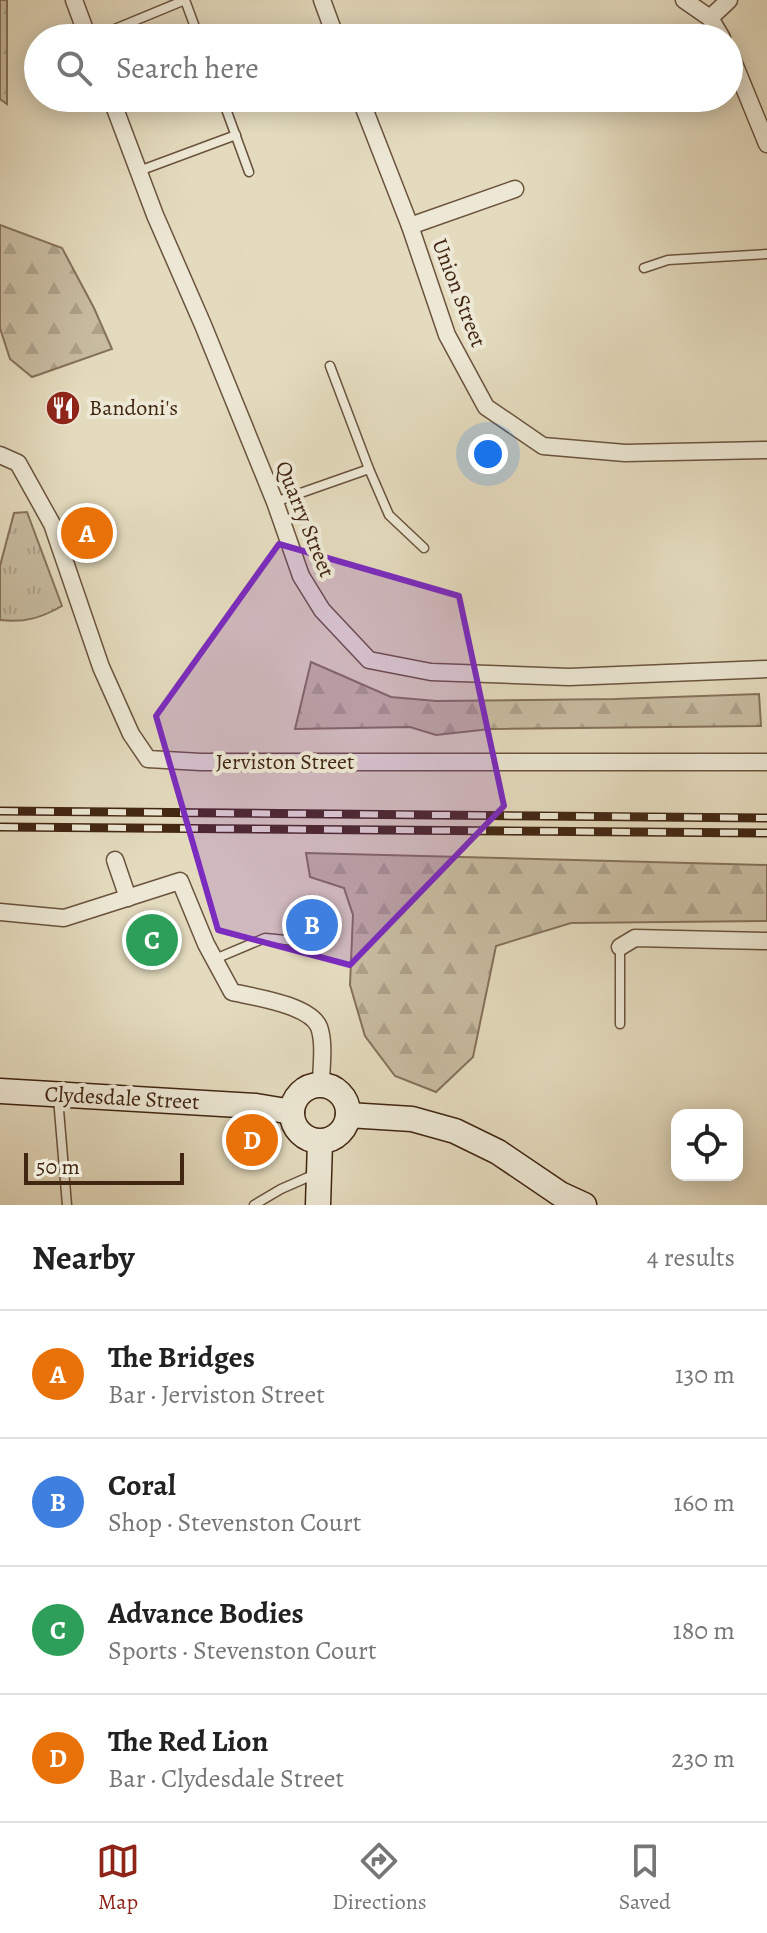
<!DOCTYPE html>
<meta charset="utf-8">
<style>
:root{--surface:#fff;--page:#f2f2f2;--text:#222;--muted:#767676;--line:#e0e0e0;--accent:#8f2418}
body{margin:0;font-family:Alegreya,serif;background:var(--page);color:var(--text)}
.controls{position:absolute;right:24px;bottom:24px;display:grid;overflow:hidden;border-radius:16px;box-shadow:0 4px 20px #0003}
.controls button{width:72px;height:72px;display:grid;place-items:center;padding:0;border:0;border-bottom:2px solid var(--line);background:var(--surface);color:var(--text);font:40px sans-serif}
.scale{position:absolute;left:24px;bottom:20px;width:160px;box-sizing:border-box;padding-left:8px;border:4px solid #412612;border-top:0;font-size:22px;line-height:28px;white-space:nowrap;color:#412612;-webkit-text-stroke:6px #ede8d5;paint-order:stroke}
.you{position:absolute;left:488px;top:454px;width:28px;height:28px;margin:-20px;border:6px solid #fff;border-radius:50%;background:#1a73e8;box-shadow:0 0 0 12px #1a73e833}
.badge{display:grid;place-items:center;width:52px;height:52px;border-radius:50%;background:var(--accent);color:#fff;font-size:26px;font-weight:700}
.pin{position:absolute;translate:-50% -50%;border:4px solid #fff;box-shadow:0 2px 8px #0006}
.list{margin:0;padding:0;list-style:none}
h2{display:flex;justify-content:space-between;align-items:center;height:104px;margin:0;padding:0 32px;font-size:34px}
h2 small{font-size:26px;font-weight:400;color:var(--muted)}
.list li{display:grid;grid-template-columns:52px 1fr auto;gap:24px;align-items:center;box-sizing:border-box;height:128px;padding:0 32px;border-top:2px solid var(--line)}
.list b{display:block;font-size:30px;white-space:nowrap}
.list p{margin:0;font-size:26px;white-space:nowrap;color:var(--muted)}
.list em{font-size:26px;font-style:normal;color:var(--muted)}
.icon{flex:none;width:44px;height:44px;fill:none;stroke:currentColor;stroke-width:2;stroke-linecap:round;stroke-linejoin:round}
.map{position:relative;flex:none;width:767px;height:1205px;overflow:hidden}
.search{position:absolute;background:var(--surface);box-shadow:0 4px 20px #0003;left:24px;right:24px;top:24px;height:88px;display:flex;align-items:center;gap:20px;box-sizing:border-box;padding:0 28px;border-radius:44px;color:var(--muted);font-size:30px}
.sheet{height:616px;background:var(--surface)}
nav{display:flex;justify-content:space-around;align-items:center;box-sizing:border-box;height:112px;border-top:2px solid var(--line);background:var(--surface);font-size:22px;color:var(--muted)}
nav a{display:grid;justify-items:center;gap:4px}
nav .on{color:var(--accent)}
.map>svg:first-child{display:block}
.grass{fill:url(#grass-tufts);stroke:#84715a;stroke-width:2}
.forest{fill:url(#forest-firs);stroke:#84715a;stroke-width:2}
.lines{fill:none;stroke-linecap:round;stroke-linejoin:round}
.service-casing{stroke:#6a533d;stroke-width:11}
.minor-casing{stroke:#6a533d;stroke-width:19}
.secondary-casing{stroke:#412612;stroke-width:27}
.service{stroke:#ede8d5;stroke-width:8}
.minor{stroke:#ede8d5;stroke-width:16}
.secondary{stroke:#ede8d5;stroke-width:24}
.rail-casing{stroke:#412612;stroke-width:9}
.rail{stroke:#ede8d5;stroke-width:6;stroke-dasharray:18;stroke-linecap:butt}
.marked{fill:#7b2cbf;fill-opacity:0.2;stroke:#7b2cbf;stroke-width:6;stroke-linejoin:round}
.labels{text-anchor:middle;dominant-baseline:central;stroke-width:8;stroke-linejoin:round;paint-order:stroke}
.street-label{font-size:22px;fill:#412612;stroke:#ede8d5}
.poi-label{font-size:22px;fill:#412612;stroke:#ede8d5;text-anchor:start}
</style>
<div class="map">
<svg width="767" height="1205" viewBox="0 0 767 1205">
<defs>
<pattern id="grass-tufts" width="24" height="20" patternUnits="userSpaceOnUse" patternTransform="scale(2)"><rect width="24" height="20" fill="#c8bca1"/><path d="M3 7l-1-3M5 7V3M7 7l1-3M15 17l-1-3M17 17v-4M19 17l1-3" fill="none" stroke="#ada18a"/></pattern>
<pattern id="forest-firs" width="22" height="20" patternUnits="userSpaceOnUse" patternTransform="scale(2)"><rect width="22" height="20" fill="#c8bca1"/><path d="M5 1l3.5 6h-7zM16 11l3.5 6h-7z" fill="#ada18a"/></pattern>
</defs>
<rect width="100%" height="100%" fill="#e4dbbe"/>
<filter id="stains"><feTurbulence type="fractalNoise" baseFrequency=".0025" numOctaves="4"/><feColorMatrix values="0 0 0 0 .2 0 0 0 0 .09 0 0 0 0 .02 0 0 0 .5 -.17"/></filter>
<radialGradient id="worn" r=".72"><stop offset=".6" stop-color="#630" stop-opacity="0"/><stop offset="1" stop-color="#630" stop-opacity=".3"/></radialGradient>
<path class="grass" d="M27 512 62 606C41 618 24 623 0 620V566L14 513Z"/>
<g class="forest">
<polygon points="0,0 7,0 7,104 0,99"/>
<polygon points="0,225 62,248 94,308 112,349 32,377 10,359 0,328"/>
<polygon points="311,662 391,697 436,701 615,699 759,694 761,726 490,729 436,735 410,727 295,729"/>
<polygon points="306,853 767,865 767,921 571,923 496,946 473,1057 436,1092 395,1076 365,1036 350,985 353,915 344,888 310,877"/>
</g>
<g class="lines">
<g class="service-casing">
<g id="service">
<polyline points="93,38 185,0 199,38"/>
<polyline points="222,98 249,172"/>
<polyline points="139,171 236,135"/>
<polyline points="644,268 668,260 767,254"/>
<polyline points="330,366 369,469 389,515 424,548"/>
<polyline points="275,502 369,469"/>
<polyline points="620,947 620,1024"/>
<polyline points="215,959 265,938 318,943"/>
<polyline points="58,1098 67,1205"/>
<polyline points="254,1205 281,1189 313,1175"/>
</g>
</g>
<g class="minor-casing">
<g id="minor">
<polyline points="74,0 88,38"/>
<polyline points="322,0 336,38"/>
<polyline points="684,0 710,18 722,38"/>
<polyline points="710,18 729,0"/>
<polyline points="729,51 767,144"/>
<polyline points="111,98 155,215 203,325 275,502 301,576 322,610 369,660 431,672 569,677 767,669"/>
<polyline points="360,98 410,226 447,335 486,407 543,446 625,453 767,450"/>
<polyline points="410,226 515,189"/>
<polyline points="0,455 18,463 52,524 101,667 131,734 148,759 201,762 767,762"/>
<polyline points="115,860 128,898"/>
<path d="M0 912 64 918 180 881 206 944 232 992C254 997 310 1005 319 1027 325 1044 321 1067 321 1085"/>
<polyline points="620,947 635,938 767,941"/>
</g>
</g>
<g class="secondary-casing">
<g id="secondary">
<circle cx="320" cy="1113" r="28"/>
<polyline points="0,1091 256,1106 292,1112"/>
<polyline points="348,1115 412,1119 455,1131 498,1152 560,1194 584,1205"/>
<polyline points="318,1205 320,1142"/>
</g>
</g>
<use href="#service" class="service"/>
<use href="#minor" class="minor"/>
<use href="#secondary" class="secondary"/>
<g class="rail-casing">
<g id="rail">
<polyline points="0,811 767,818"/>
<polyline points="0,827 767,833"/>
</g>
</g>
<use href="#rail" class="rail"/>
</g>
<path class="marked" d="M279 544 459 596 504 806 350 965 218 930 156 716Z"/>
<defs>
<g id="restaurant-disc" transform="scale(1.8)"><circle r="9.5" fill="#8f2418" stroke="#ede8d5"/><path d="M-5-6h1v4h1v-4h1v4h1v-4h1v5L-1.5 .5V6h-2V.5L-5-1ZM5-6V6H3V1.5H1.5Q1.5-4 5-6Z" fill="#fff"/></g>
</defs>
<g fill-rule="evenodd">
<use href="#restaurant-disc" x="63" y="408"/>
</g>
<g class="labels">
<g class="street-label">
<text transform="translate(459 293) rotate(69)">Union Street</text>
<text transform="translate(305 519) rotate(68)">Quarry Street</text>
<text x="285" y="762">Jerviston Street</text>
<text transform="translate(122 1098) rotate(3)">Clydesdale Street</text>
</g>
<g class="poi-label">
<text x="89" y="408">Bandoni's</text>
</g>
</g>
<rect width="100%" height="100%" filter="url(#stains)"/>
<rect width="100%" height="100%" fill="url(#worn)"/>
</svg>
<div class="controls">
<button><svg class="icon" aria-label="locate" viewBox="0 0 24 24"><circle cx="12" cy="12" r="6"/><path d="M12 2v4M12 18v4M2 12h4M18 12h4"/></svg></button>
</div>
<div class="scale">50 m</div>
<div class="you"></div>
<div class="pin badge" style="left:87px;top:533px;background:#e8710a">A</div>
<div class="pin badge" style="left:312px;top:925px;background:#3f7fe0">B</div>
<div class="pin badge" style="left:152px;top:940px;background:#2e9e5b">C</div>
<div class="pin badge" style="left:252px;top:1140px;background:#e8710a">D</div>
<div class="search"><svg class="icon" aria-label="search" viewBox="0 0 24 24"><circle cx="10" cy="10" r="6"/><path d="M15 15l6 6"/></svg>Search here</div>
</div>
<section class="sheet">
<h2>Nearby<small>4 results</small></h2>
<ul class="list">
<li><span class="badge" style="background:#e8710a">A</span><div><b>The Bridges</b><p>Bar · Jerviston Street</p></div><em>130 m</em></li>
<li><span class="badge" style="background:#3f7fe0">B</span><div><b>Coral</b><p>Shop · Stevenston Court</p></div><em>160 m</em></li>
<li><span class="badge" style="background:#2e9e5b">C</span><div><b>Advance Bodies</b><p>Sports · Stevenston Court</p></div><em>180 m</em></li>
<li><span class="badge" style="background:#e8710a">D</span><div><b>The Red Lion</b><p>Bar · Clydesdale Street</p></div><em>230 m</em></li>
</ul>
</section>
<nav>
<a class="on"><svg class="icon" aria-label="map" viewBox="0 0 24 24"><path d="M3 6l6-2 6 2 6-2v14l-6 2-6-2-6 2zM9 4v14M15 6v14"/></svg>Map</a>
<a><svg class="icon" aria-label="directions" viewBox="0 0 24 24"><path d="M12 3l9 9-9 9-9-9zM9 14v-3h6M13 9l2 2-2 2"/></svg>Directions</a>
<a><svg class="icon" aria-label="saved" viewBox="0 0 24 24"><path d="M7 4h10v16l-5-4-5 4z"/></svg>Saved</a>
</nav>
